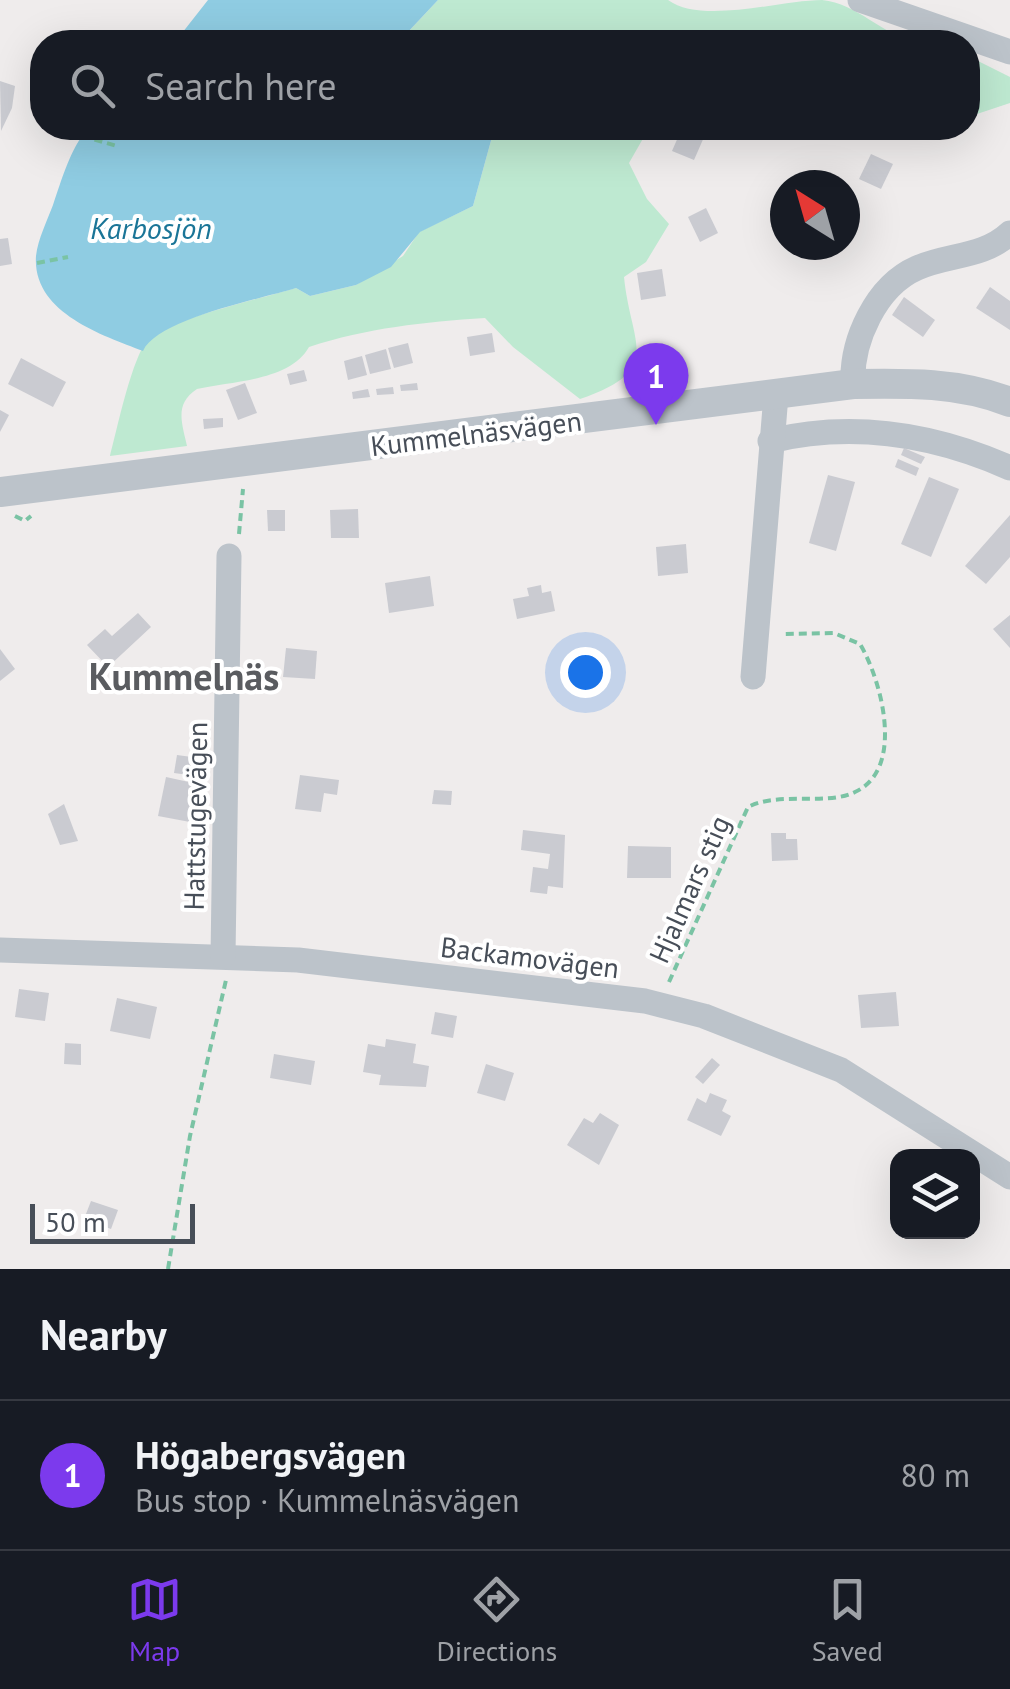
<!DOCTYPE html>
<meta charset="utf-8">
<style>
:root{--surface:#171b24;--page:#242831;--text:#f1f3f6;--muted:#9ea1a6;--line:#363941;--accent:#7c3aed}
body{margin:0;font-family:"PT Sans",sans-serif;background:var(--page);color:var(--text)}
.controls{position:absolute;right:30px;bottom:30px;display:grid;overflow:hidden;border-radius:20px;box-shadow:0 10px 40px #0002}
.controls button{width:90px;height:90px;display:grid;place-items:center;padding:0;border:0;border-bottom:2px solid var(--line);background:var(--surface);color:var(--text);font:50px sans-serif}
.compass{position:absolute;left:770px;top:170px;width:90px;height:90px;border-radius:50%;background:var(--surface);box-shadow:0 10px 40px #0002;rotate:323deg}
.scale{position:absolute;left:30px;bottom:25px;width:165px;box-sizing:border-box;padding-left:10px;border:5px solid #474e58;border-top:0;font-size:28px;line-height:35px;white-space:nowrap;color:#474e58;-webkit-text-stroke:8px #fff;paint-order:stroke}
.you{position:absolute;left:585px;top:672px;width:35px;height:35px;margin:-25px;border:8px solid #fff;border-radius:50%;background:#1a73e8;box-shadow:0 0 0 15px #1a73e833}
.badge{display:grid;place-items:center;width:65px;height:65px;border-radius:50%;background:var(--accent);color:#fff;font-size:32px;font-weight:700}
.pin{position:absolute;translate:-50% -82px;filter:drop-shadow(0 2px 5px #0008)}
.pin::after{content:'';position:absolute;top:52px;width:35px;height:30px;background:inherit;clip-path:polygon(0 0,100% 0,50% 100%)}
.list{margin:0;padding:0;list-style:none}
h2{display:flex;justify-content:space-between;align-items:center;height:130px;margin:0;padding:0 40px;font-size:42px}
h2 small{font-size:32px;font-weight:400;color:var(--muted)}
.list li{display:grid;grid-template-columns:65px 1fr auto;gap:30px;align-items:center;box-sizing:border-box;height:150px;padding:0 40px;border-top:2px solid var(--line)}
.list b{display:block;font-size:38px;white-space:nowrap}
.list p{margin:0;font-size:32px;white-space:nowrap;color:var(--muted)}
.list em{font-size:32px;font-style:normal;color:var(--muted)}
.icon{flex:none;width:55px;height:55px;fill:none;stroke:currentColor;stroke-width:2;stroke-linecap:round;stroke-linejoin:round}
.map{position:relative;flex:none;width:1010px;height:1269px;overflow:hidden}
.search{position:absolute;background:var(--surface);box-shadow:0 10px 40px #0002;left:30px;right:30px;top:30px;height:110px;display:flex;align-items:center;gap:25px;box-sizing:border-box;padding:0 35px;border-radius:40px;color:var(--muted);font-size:38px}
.sheet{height:280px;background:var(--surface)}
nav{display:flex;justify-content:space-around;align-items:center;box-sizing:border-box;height:140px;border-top:2px solid var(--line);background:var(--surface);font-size:28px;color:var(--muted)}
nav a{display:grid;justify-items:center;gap:5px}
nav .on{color:var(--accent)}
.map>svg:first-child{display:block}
.green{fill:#bee9d1}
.water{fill:#8fcce2}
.building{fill:#cacbd1}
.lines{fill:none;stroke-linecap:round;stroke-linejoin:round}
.path{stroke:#7ac3a4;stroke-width:4;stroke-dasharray:8 5;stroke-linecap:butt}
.minor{stroke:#bcc3ca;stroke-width:25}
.tertiary{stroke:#bcc3ca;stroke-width:30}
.labels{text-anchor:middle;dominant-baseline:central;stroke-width:8;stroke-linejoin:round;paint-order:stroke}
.street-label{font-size:28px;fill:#474e58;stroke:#fff}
.water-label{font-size:30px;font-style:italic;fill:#1a7597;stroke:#fff}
.district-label{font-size:38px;font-weight:bold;fill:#5a5c60;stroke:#fff}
</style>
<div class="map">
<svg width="1010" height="1269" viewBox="0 0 1010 1269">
<rect width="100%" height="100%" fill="#efecec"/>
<g class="green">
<path d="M438 0H668C702 25 781 0 822 0 858 4 880 33 914 42H418L407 33Z"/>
<polygon points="968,56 1010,77 1010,103 968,117"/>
<path d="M501 128H649L629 163 647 199 669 224 646 262 624 277C631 347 665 369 580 399L513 347 485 318C424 322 367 328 309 347 290 381 232 381 197 389 174 404 182 423 187 446L110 456C117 430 132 356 149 338 167 320 267 297 296 288L310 296 356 285 403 256 419 232 473 206 492 137Z"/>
</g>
<g class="water">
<polygon points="208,0 438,0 407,33 418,42 427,42 175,42"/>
<path d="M88 128H501L492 137 473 206 420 232 391 267 356 285 310 296 296 288C261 299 157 319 143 351 101 335 32 312 36 256 38 239 47 221 53 205 62 179 70 149 88 128Z"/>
</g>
<g class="building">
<polygon points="0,81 15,86 12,108 1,131"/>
<polygon points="682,128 708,128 694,160 672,151"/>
<polygon points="871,154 893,164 881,189 859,179"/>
<polygon points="706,208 718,233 700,242 688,217"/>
<polygon points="8,238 12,264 0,266 0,239"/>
<polygon points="662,269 666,296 641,300 637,273"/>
<polygon points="990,287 1010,301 1010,330 976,308"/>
<polygon points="904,297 935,320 923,337 892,315"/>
<polygon points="492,333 495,352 470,356 467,337"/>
<polygon points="408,343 413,363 394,368 388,348"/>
<polygon points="386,349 391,369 370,374 365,355"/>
<polygon points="362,356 367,375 348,380 344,361"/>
<polygon points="21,358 66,382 53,407 8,384"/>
<polygon points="304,370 307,381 290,385 287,374"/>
<polygon points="245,383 257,413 238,420 226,390"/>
<polygon points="417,383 418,390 401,391 400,385"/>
<polygon points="393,387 394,394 377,395 376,389"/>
<polygon points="368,389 370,397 353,399 352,392"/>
<polygon points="0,410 9,415 0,432"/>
<polygon points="223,418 223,427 204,429 203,419"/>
<polygon points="904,448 925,457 921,464 901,455"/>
<polygon points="898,459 919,468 916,476 895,467"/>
<polygon points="828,475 855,482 836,551 809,543"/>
<polygon points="929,477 959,489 931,557 901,544"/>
<polygon points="358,509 359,538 331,538 330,510"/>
<polygon points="267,510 285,510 285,531 268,531"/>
<polygon points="1010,515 1010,557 986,584 965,566"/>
<polygon points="686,544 688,573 658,576 656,547"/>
<polygon points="430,576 434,606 389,613 385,583"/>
<polygon points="541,585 542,593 551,591 555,611 517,619 513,599 529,596 527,588"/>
<polygon points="138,613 151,627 108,667 87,645 105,629 112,636"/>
<polygon points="1010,615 1010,648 993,629"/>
<polygon points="286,648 317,651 315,679 283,677"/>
<polygon points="0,649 15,669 0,681"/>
<polygon points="177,755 199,758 196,776 174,773"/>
<polygon points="300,775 339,780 337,795 324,793 321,812 295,809"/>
<polygon points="166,777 198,784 190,822 158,816"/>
<polygon points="434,790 452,791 451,805 432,804"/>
<polygon points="64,804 78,841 60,845 48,814"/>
<polygon points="523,830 565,835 563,888 548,886 547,894 530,892 533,867 548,869 550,854 521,850"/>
<polygon points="771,833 786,833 786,839 797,839 798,860 772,861"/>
<polygon points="628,846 671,847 671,878 627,878"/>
<polygon points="19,989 49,993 45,1021 15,1017"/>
<polygon points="896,992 899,1026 861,1028 858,995"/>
<polygon points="117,998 157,1007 150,1039 110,1031"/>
<polygon points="435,1012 457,1016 453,1038 431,1034"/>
<polygon points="386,1039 416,1044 413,1063 429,1066 426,1087 379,1085 381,1075 363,1072 368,1044 385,1047"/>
<polygon points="65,1043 81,1044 81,1065 64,1064"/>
<polygon points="274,1054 315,1061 311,1085 270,1078"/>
<polygon points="712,1058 720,1065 703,1084 695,1077"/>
<polygon points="486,1064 514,1073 505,1101 477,1093"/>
<polygon points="710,1093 727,1100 722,1111 731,1116 721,1136 687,1120 697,1098 706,1103"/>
<polygon points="600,1113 619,1125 599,1165 567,1145 584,1118 593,1123"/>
<polygon points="91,1201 118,1210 111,1229 84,1219"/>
</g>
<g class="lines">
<g class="path">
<polyline points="82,136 117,146"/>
<polyline points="37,263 68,257"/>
<polyline points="15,516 25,521 31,516"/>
<polyline points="239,534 243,489"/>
<path d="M669 982 748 807C779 791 827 806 855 792 906 769 881 679 860 644L834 633 781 634"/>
<polyline points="168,1269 190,1136 226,980"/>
</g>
<g class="minor">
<polyline points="860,0 1010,52"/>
<path d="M853 384C851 341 876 286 917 268 948 254 983 258 1010 233"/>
<path d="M770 441C853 421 933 434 1010 468"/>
<polyline points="753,677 776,395"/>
<polyline points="0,950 298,960 645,1001 704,1016 841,1070 1010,1177"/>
<polyline points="223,956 229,556"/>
</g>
<path class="tertiary" d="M0 492 853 384C907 383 959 382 1010 402"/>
</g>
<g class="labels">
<g class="street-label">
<text transform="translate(476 433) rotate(-7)">Kummelnäsvägen</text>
<text transform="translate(195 816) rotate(-89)">Hattstugevägen</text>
<text transform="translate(689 889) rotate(-66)">Hjalmars stig</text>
<text transform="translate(530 957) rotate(7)">Backamovägen</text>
</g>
<g class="water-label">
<text x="151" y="227">Karbosjön</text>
</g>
<g class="district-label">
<text x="184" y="675">Kummelnäs</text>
</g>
</g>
</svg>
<div class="controls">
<button><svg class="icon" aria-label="layers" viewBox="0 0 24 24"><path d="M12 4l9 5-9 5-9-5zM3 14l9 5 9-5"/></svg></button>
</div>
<svg class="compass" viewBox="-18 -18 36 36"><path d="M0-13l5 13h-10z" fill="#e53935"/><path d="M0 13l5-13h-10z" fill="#9ea1a6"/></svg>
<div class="scale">50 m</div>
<div class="you"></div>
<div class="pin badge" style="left:656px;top:425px">1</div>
<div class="search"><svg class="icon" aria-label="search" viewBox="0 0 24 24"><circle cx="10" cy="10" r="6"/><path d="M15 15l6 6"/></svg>Search here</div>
</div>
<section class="sheet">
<h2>Nearby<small></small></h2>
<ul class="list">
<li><span class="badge">1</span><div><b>Högabergsvägen</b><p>Bus stop · Kummelnäsvägen</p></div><em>80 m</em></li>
</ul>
</section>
<nav>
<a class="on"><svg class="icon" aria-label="map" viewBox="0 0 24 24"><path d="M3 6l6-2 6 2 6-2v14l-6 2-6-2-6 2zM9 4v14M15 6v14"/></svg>Map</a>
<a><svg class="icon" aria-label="directions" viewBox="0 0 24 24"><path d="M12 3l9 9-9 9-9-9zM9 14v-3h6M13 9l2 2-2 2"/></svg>Directions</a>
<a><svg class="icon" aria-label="saved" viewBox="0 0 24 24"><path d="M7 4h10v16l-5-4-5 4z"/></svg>Saved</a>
</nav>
